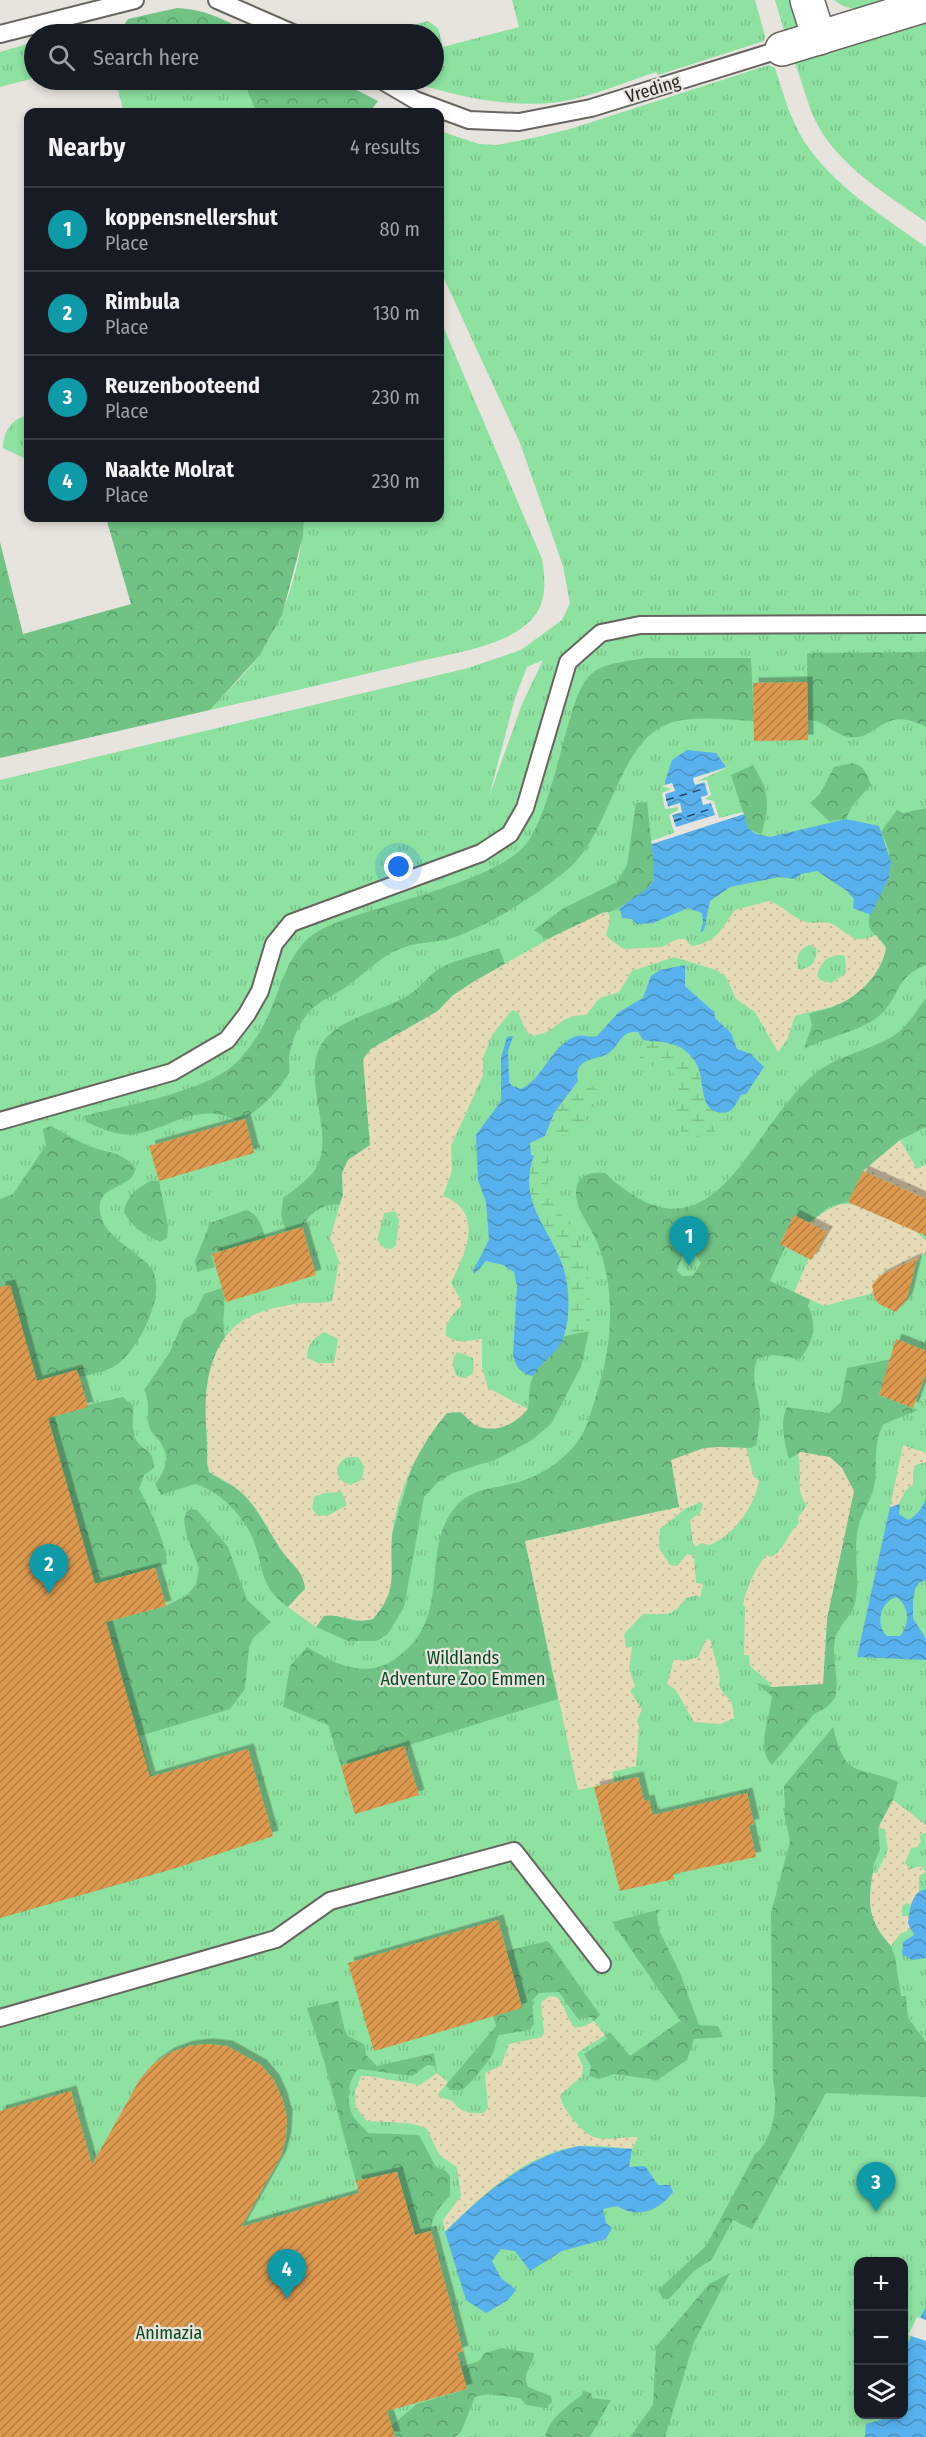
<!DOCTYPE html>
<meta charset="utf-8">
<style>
:root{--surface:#171b24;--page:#20242c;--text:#f1f3f6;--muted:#9ea1a6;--line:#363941;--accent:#96b6bf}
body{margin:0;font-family:"Fira Sans Condensed",sans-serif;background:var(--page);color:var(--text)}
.controls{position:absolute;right:18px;bottom:18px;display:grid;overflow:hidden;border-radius:12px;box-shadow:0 3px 9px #0003}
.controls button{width:54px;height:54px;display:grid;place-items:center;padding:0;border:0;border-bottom:2px solid var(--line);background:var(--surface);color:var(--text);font:30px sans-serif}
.you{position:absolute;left:399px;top:867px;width:21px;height:21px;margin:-15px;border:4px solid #fff;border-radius:50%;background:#1a73e8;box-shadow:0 0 0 9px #1a73e833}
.badge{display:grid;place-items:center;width:39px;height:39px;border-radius:50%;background:var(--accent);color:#fff;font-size:20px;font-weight:700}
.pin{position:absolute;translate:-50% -50px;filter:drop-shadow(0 2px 3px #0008)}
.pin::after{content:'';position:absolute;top:32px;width:21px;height:18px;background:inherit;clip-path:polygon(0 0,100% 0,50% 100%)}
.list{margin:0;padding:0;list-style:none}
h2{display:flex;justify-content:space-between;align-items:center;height:78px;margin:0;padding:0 24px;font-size:26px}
h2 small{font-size:20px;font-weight:400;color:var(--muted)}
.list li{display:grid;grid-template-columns:39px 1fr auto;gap:18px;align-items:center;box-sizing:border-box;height:84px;padding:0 24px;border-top:2px solid var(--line)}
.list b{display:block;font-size:22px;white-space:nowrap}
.list p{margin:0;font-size:20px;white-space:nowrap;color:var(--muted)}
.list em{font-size:20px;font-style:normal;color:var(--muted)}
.icon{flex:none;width:33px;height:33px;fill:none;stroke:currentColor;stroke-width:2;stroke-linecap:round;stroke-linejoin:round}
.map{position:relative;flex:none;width:926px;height:2437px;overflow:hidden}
.search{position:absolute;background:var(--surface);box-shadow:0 3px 9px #0003;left:24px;top:24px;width:420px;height:66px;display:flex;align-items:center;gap:15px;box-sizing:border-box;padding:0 21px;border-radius:33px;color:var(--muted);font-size:22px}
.panel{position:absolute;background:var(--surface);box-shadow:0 3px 9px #0003;left:24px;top:108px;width:420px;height:414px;border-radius:12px}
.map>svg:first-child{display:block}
.grass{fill:url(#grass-tufts);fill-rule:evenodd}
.forest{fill:url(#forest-crowns);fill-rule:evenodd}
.wetland{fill:url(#wetland-marsh)}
.sand{fill:url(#sand-dots);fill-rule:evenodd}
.water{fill:url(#water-waves);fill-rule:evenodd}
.pier{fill:#e7e4de}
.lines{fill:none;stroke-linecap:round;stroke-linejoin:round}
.ferry{stroke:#234861;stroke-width:1.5;stroke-dasharray:8 6;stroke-linecap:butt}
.building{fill:url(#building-hatch);filter:url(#shadow)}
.lane-casing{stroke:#67655f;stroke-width:20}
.street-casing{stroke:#67655f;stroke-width:36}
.lane{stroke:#fff;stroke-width:16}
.street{stroke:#fff;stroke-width:33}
.labels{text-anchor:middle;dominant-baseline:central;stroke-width:4.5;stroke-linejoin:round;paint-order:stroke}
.street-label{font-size:18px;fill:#292826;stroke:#e7e4de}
.park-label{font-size:18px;fill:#084922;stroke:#e7e4de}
</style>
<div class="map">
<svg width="926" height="2437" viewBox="0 0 926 2437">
<defs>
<pattern id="grass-tufts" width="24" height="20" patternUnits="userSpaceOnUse" patternTransform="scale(1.5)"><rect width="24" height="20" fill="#8de1a1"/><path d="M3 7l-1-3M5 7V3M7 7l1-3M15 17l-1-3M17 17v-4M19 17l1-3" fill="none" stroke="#7ac18a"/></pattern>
<pattern id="forest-crowns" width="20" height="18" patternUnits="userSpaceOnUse" patternTransform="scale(1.5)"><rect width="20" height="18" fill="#70c385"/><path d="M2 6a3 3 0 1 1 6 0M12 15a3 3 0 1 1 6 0" fill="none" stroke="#5c9e6d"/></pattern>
<pattern id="wetland-marsh" width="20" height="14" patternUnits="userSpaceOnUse" patternTransform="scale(1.5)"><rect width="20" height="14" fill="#8de1a1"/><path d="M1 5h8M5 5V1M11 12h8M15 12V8" fill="none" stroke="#7ac18a"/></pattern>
<pattern id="sand-dots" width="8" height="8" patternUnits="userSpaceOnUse" patternTransform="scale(1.5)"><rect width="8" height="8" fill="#e5dbb6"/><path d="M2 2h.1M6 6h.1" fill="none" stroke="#c4bc9c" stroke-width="1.8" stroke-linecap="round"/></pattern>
<pattern id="water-waves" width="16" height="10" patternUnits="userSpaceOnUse" patternTransform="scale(1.5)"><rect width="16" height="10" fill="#58b1ec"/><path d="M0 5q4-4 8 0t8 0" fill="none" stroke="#4990bf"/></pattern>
<pattern id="building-hatch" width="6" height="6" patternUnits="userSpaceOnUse" patternTransform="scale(1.5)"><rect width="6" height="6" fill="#dd9a50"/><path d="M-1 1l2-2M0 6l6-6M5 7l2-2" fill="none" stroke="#b37e42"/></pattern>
<filter id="shadow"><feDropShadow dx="5.5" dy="-5.5" stdDeviation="0" flood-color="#0004"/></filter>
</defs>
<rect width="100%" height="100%" fill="#e7e4de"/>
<g class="grass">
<path d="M512 0H755L765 36 764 41 658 75 656 72C625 82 591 97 559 102 508 109 452 95 404 80H434V34H382L428 21 438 28 443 47 519 27Z"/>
<polygon points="775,0 795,0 803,28 785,34"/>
<path d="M834 0H894C873 6 853 16 834 0Z"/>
<path d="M926 18V222C886 194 837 165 815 120 807 102 802 82 795 63Z"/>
<polygon points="34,42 34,78 0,87 0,52"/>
<path d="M769 65 775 68C783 92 790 120 804 141 834 187 883 216 926 247V2437H0V780L468 668 521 650 562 620 570 603 563 566 520 443 440 270V131L479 144 497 145 533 138 570 129ZM543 660 522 704 489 797 515 698 527 667ZM858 2262H904V2414H858Z"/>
<polygon points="115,80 218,80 247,90 256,112 124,112"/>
<path d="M440 319 542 559C546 583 547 606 528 623 501 647 454 653 420 661 350 678 280 694 210 710 226 692 246 674 260 654 286 616 301 563 304 518H440Z"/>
<path d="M28 415V460L3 448C3 431 12 419 28 415Z"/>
</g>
<g class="forest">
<path d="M177 8C209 10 224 20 252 34H126L124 25 128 19Z"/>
<polygon points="218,80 337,80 378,101 370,112 256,112 247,90"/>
<polygon points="106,518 304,518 303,536 282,615 260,655 210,710 0,758 0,542 23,634 131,604"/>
<path d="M926 652V727C882 704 879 740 851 737 835 736 825 720 808 720L807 653Z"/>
<path d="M647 658H751L754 721C728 720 702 716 677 721 617 734 613 833 567 870 535 896 496 921 458 936 441 943 423 941 405 947 382 954 366 973 346 987 334 995 317 1002 308 1013 298 1024 291 1044 289 1058 289 1063 290 1068 289 1072 282 1089 254 1116 237 1121 193 1097 161 1139 121 1134 109 1133 97 1126 86 1122L84 1116C126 1105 207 1092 237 1062 250 1049 264 1027 271 1009 284 978 291 944 324 928 372 905 498 882 527 843 547 816 560 750 571 715 575 702 581 683 591 674 606 662 629 661 647 658Z"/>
<path d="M852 763C864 765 867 774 871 785L852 806 846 819 829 821 810 803 820 794 834 767Z"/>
<path d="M753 765C770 793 770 805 761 835L748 828 731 775Z"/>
<path d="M647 802 655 874C651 905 574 922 548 940L534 930 564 908 617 882 627 865 636 803Z"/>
<path d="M926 808V965C893 978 901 997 880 1015 863 1031 826 1037 804 1049L812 1025 809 1014 833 1007 886 948C883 939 870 934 869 926 867 888 907 881 881 832L897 810 903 813Z"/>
<path d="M499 948 505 964 452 996 446 1005 418 1024 378 1044 366 1097 370 1145 358 1154 342 1173 343 1195 339 1205C324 1202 309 1214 302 1227L286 1231 281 1215 283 1198C293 1191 303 1183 311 1175 343 1140 294 1074 326 1038 345 1017 380 1011 404 998 419 990 428 975 442 967 459 958 481 955 499 948Z"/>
<path d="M926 998V1127L900 1140 863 1171 848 1202 830 1206 809 1223 794 1216 780 1243 785 1247 770 1281 810 1299 808 1306C818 1325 813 1343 800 1359L774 1355 758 1358C749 1375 758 1393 760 1411 760 1421 758 1435 756 1445L751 1448 719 1447 679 1507 525 1541 558 1699 341 1766 328 1725 283 1707 290 1666 307 1647C333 1663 365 1680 395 1659 456 1618 417 1550 457 1505 471 1489 495 1488 515 1483 541 1477 571 1456 583 1433 590 1419 600 1383 604 1367 613 1327 613 1281 597 1242 591 1227 575 1208 576 1192 577 1174 591 1172 605 1173 713 1274 745 1135 812 1076 835 1056 864 1052 890 1038 905 1030 916 1012 926 998ZM683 1255H696L701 1263 693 1276H682L677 1270Z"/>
<path d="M51 1126C64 1133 76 1141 90 1146 108 1154 123 1151 136 1169 134 1171 134 1175 132 1177 121 1189 97 1188 100 1211 103 1238 136 1249 151 1268 169 1292 136 1356 113 1367 90 1378 62 1379 37 1381L0 1334V1199L13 1194 46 1145 43 1129Z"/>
<path d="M151 1181H159L168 1226 167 1238 160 1242 137 1229 124 1213C125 1198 137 1188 151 1181Z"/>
<path d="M246 1210C258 1213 262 1226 265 1238L211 1254 215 1267 197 1272 195 1261 210 1223Z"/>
<path d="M222 1288C228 1307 220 1318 225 1337 197 1380 208 1418 207 1466L221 1480 236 1487 251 1502 283 1552 300 1570 305 1580V1589L288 1607C259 1586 265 1571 254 1542 246 1518 219 1490 195 1484L161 1495 155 1484C168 1467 171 1455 157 1438 154 1434 150 1432 149 1426 146 1413 151 1402 144 1390L170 1352 184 1319 195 1313 204 1294Z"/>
<path d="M589 1331 581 1367 551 1424 532 1440 497 1459 453 1473 438 1482 424 1497 404 1607 388 1634 376 1641H348L316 1627 324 1616 330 1615 391 1538 413 1463 432 1430 447 1413 461 1412 469 1418 528 1409C530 1397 528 1385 534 1374 541 1359 557 1352 564 1336Z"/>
<path d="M891 1359 879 1395 918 1410 884 1424C871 1444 879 1466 874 1487 870 1504 860 1512 857 1534 854 1557 860 1580 855 1603 852 1617 839 1624 835 1638 831 1657 840 1678 835 1698L827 1707 814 1714 772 1765C755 1749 771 1714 772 1696L756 1683 772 1687 823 1683 827 1619 801 1452 789 1459C785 1443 779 1423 787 1407L829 1413 841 1402 847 1368Z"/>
<path d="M123 1397 133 1406C134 1418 130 1430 136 1440 144 1453 153 1447 154 1468L144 1475 139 1489C149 1505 167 1546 167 1564L95 1584 31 1418Z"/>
<polygon points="191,1509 197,1510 228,1547 247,1600 271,1622 254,1637 249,1647 245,1689 230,1709 140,1736 176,1868 0,1918 0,1721 106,1622 166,1606 187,1595 196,1584 199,1568 187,1536 184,1521 186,1512"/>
<path d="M833 1727C846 1780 855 1764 898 1782L893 1800 878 1828 880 1850 874 1863 870 1891 879 1932 891 1946 895 1957 901 1996H906L908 2018 926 2042V2097L826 2093 752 2229 733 2220 712 2259 694 2271 669 2299H663L658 2290 706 2246 755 2154C775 2138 778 2103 773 2080L771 1913 790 1841 783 1808H785L784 1786Z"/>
<polygon points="661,1909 657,1915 659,1930 680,1973 699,2025 718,2026 723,2037 694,2039 687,2060 657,2080 614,2074 599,2079 589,2076 591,2066 584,2054 607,2039 605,2035 610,2032 630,2056 680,2021 684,2026 612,1922"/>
<path d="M548 1941 600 2015 594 2021 591 2017 578 2019 559 1992 539 1993 532 2001 534 2024 530 2030 499 2035C495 2042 496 2046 493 2053 488 2063 471 2083 462 2090H450L446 2085 496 2026 493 2016 522 2007 506 1951Z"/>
<path d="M338 2001 346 2035 364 2044 366 2055 377 2066 434 2053 437 2073 434 2066 427 2065 412 2076 359 2069C347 2079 345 2105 355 2119 359 2124 364 2128 368 2133L419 2135 436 2167 446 2171 450 2177V2196C439 2207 432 2215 431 2231L415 2235 397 2172 356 2181 324 2061 307 2008Z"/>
<polygon points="730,2273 694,2342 665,2437 630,2437 653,2405 656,2347 709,2284"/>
<path d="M502 2348 534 2353C534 2366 521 2371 528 2387L551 2396 552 2402 546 2408 526 2405 520 2398 488 2394 475 2397 461 2432 455 2437H395L391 2426 417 2404 467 2389 461 2367 479 2361 485 2353Z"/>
<path d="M583 2391 591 2393 592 2398 611 2400 590 2437H545C549 2419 568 2405 582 2395Z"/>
</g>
<g class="wetland">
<path d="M643 1040C698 1045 694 1059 708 1106L724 1113 731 1111 715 1129V1135C662 1145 680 1111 679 1079 668 1064 655 1067 638 1067Z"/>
<polygon points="578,1081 583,1083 590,1081 593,1088 599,1090 593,1107 582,1109 586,1123 570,1138 565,1135 545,1136 554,1113"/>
<path d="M545 1154 548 1156C550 1169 545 1184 550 1197 555 1211 569 1221 576 1235 590 1264 590 1300 589 1331L564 1336C567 1316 571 1296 566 1276 556 1232 514 1207 534 1156Z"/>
</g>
<g class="sand">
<path d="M769 901C783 905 792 918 806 922 816 925 824 919 834 925 853 936 852 945 876 935L886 948C882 974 856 1000 831 1007 819 1011 806 1012 795 1016L787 1040 778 1052 755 1012 736 999 726 977 716 970 674 957 632 971 619 992 600 998 586 1015C557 1015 557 1034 531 1036L525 1029 518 1012 512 1010 492 1035 483 1058V1075L451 1146 452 1171 443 1196C486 1213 465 1253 451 1283L461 1300V1306C451 1316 445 1322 446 1336 461 1345 467 1340 482 1339V1367L488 1388 528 1409C515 1424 496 1435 475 1425 470 1422 466 1416 460 1412L447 1413C419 1446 400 1486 393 1528 387 1566 402 1587 373 1619 353 1625 341 1613 324 1616L316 1627 288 1607 305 1589C304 1572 293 1566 284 1554 268 1532 259 1506 237 1489 229 1482 218 1478 209 1472 206 1460 208 1447 207 1435 202 1386 209 1327 264 1311 276 1307 289 1305 300 1303 311 1302 322 1304 332 1301L339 1261 330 1238 343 1195 342 1173 348 1160 370 1145 363 1059 371 1049 438 1011 452 996 473 982 554 936 602 913 608 912 610 920 606 936 623 949 662 947 677 939H685L691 946C718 942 720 930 735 910ZM809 945 816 948C818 960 811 970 798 969 796 957 798 950 809 945ZM838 955 845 956 846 973 831 983 820 980 817 976C820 963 826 957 838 955ZM395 1211 399 1220 396 1245 391 1249 384 1248 377 1240 384 1213ZM324 1332 338 1339 334 1363H319L307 1358C307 1344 313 1339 324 1332ZM457 1352 473 1358 474 1367 472 1375 463 1378 457 1376C452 1367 451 1360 457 1352ZM348 1457H358C365 1465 365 1470 361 1480L351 1485C334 1481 332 1464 348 1457ZM342 1492 347 1505 329 1515 318 1516 312 1509 314 1497 324 1493Z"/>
<path d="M900 1140 917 1169 926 1164V1211L912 1228 926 1241V1251L904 1277 895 1272C882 1272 872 1279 873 1293L824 1306 794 1292 809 1258 812 1259 827 1232 809 1223C850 1191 850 1206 893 1221L906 1190 863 1171Z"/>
<polygon points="903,1445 926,1453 926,1462 916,1465 913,1472 913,1484 906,1490 897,1507 890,1507"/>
<path d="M719 1447 746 1448 754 1477 759 1480C755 1506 734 1536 709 1545L702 1543 695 1547 693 1544 690 1520 700 1513 703 1505 701 1502 685 1509 660 1529 659 1548 670 1565 677 1566 687 1554 694 1556 696 1583 703 1584 700 1598 697 1595 686 1598C671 1619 667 1613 643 1614L624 1634 626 1647H632L629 1669 635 1686 630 1691 642 1709 637 1721 639 1726 636 1766 612 1772 614 1782 578 1790 525 1541 679 1507 671 1460 704 1448Z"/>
<path d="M801 1452 830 1457 842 1468 854 1491 827 1619 823 1684 771 1687 770 1683 750 1666 749 1655H744L745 1607 743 1605C747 1585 754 1572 766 1555L771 1557C784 1551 788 1533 799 1523L798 1518 807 1505C794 1491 803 1472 798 1454Z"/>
<path d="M710 1639 720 1677 719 1685C725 1700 733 1694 734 1718L721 1724 694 1722 675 1689 667 1684 674 1659 684 1661 698 1657 706 1640Z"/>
<path d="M893 1800 926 1825V1833L919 1835 921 1841 917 1847 911 1848 905 1863 911 1869 921 1866 926 1872 919 1876V1891L911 1905 906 1903 902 1907V1916H909V1930L900 1934 891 1946C869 1920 867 1907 873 1873H877L888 1850 885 1829 878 1828Z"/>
<path d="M550 1996 557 1997C566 2007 566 2018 575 2028L585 2026 594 2021 605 2035 577 2053 583 2067 582 2076 561 2094C560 2103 565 2108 570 2115 594 2148 603 2137 638 2137L632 2149C615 2147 597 2145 580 2146 527 2152 481 2196 445 2232L443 2220 461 2196 457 2167 440 2156 426 2128 409 2123 367 2121 356 2108 355 2092 361 2076H369L420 2085 437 2073 448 2082 438 2094 439 2097 453 2101C459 2112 470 2114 483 2113L488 2108 485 2073 501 2066 509 2044 542 2037 544 2033 541 2002Z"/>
</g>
<g class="water">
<path d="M687 750 716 753 726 767 693 778 695 784 704 782 708 795 701 797 703 805 711 803 718 822 744 814 748 828 756 834 770 837 846 819 879 826 891 862 889 877 871 915 853 908 854 899 847 891 817 871 801 874 795 879 779 877 730 887 710 901 704 930 700 933 703 923 702 913 688 908 653 923 637 924 632 919 622 918 620 909C630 897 642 897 654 880L652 844 678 834 672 815 682 812 679 803 668 807 664 794 675 790 672 783 665 785V782L672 760Z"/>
<path d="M685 965V986L714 1012 715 1018 731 1033 737 1049 751 1054 764 1067 746 1094 741 1095C735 1105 732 1116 717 1112 700 1108 704 1081 698 1067 696 1061 689 1053 683 1049 672 1041 656 1042 643 1040L638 1032C620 1030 620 1046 609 1053 596 1061 573 1057 578 1081L554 1113 545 1136 530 1143 531 1155 534 1156C518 1197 545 1224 560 1259 570 1282 571 1313 564 1336 559 1353 541 1361 533 1376 520 1373 516 1367 513 1355L517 1286 514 1272 503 1265 486 1261 474 1274 473 1271 489 1240 486 1202 478 1180 476 1135 501 1101V1058L507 1037 513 1036 508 1051 509 1082 512 1086 521 1089C544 1078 550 1047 574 1037 582 1034 589 1038 597 1036L619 1012 643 998 651 976 660 970Z"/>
<path d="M926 1496V1580L920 1582 915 1589 913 1601V1618L926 1639V1660L857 1657 890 1507 900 1504 899 1514 908 1520C917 1516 925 1505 926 1496ZM896 1597C910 1606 910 1624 900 1636H887C875 1625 880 1602 896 1597Z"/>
<path d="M926 1889V1958L913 1960 902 1955 903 1942 914 1935 908 1923C910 1909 911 1892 926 1889Z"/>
<path d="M579 2146 632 2149 629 2167 645 2166 658 2185H670L673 2192C659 2211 637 2219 617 2206L603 2209 606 2223 612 2228 606 2239 562 2251 530 2271 515 2251 501 2249 492 2261 501 2278 516 2290 508 2300 486 2313 466 2300 445 2232C483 2194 525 2157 579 2146Z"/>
<polygon points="926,2306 926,2437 865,2437 866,2424 881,2420 887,2415 904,2414 904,2351"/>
</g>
<g class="pier">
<polygon points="729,767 697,781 707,780 711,795 705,799 714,801 719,818 743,812 744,814 652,844 651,841 674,833 669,815 678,810 678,807 665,809 662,793 671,789 662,786 672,783 675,791 665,794 668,807 680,803 682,812 672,815 676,827 715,815 711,803 703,805 701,797 708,795 705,782 695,785 693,778"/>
<polygon points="917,2317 926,2320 926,2341 908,2335"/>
</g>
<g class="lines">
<g class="ferry">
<polyline points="666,800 706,788"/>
<polyline points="674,821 713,808"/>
</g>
</g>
<g class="building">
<polygon points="807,682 808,740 754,741 753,683"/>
<polygon points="245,1119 254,1153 159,1181 149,1146"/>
<polygon points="863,1171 926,1199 926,1236 848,1202"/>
<polygon points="794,1215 827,1232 811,1260 780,1244"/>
<polygon points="302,1227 316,1275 226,1302 212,1254"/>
<polygon points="917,1258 907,1299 896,1312 879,1304 874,1297 872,1285 880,1276"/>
<polygon points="10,1285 37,1381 77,1370 88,1407 48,1418 95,1584 155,1568 166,1606 106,1622 150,1777 248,1749 273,1836 176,1868 0,1918 0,1287"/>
<polygon points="896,1339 926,1351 926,1373 913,1408 879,1395"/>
<polygon points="404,1746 419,1795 355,1814 341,1766"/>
<polygon points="638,1777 644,1801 649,1800 653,1815 747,1793 754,1824 749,1825 756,1857 673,1874 674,1879 620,1891 594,1787"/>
<polygon points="498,1920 522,2008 374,2051 348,1963"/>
<polygon points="207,2044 227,2046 261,2065 274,2080 282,2098 287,2117 286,2137 281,2156 241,2227 359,2193 356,2181 397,2172 415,2235 431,2231 463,2351 457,2353 467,2389 387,2411 395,2437 0,2437 0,2111 71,2091 92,2165 140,2079 153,2064 169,2053 188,2046"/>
</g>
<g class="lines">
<g class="lane-casing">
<g id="lane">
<polyline points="217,0 295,34"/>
<polyline points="0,34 135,0"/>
<polyline points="381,80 415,100 469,120 519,122 591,108 782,49"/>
<polyline points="0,1121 172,1072 227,1040 247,1014 260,991 274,944 291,923 481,853 510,834 525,808 568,662 601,633 640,625 926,624"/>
<polyline points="0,2018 276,1939 330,1901 514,1851 602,1964"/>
</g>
</g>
<g class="street-casing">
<g id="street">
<polyline points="807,0 819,38"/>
<polyline points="782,49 926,5"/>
</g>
</g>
<use href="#lane" class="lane"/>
<use href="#street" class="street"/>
</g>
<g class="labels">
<g class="street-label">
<text transform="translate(653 89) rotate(-17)">Vreding</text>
</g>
<g class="park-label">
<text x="463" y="1658">Wildlands<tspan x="463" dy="21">Adventure Zoo Emmen</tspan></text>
<text x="169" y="2333">Animazia</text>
</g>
</g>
</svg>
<div class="controls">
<button>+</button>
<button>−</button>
<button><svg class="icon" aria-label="layers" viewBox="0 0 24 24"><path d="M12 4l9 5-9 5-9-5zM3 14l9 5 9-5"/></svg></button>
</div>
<div class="you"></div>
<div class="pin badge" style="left:689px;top:1266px;background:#0f9aa8">1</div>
<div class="pin badge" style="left:49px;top:1594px;background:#0f9aa8">2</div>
<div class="pin badge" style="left:876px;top:2212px;background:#0f9aa8">3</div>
<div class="pin badge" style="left:287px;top:2299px;background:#0f9aa8">4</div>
<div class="search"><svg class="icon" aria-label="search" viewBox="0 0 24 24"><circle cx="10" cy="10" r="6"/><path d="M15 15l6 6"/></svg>Search here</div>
<section class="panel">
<h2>Nearby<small>4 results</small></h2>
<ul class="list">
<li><span class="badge" style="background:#0f9aa8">1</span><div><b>koppensnellershut</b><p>Place</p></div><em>80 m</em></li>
<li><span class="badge" style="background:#0f9aa8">2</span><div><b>Rimbula</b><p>Place</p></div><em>130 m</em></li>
<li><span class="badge" style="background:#0f9aa8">3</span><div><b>Reuzenbooteend</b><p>Place</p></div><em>230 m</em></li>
<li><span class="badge" style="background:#0f9aa8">4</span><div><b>Naakte Molrat</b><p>Place</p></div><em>230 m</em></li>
</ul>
</section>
</div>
